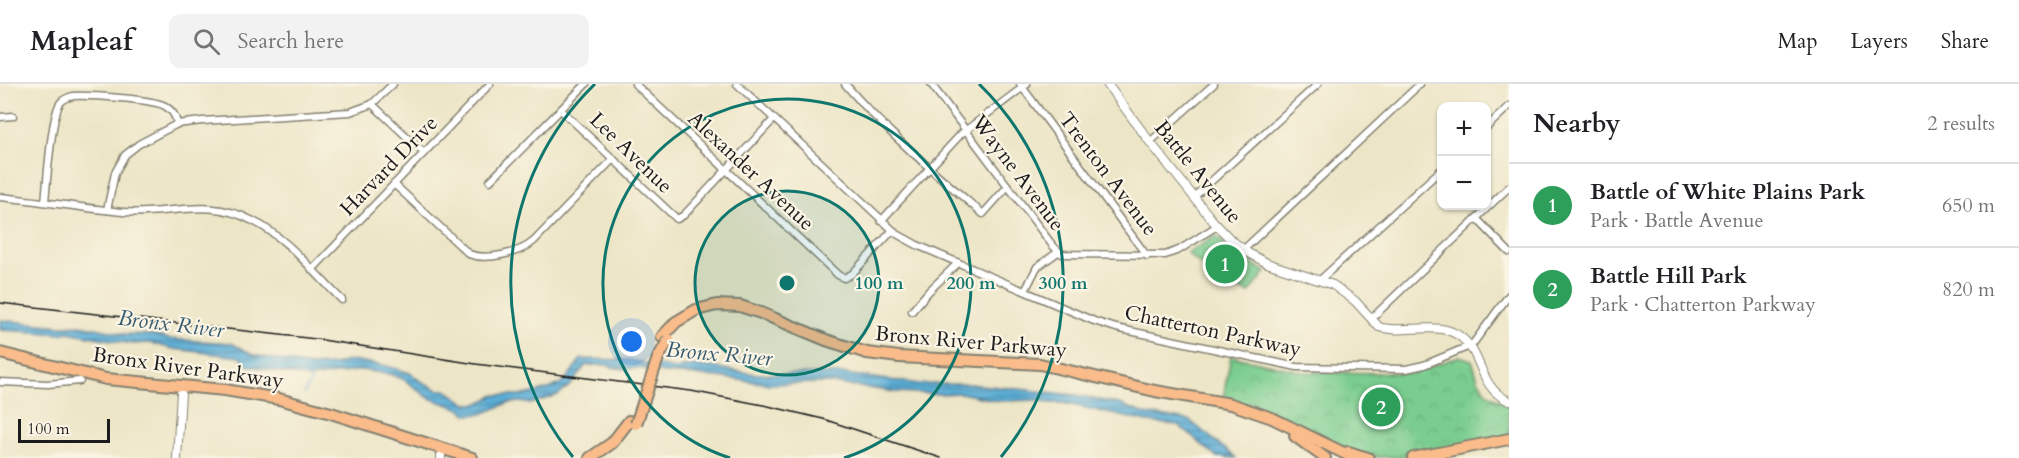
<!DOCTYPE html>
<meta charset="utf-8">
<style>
:root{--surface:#fff;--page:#f2f2f2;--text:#202124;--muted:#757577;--line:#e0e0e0;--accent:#c8321e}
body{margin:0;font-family:Cardo,serif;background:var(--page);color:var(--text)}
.controls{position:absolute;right:18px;top:18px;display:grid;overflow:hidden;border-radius:12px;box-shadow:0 2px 4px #0004}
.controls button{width:54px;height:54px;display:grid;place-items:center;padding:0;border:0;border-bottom:2px solid var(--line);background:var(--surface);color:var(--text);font:30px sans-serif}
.scale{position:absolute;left:18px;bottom:15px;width:92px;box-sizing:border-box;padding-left:6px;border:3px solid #1c1c1c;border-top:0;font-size:16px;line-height:21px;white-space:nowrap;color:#1c1c1c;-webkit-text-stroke:4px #fcf5e5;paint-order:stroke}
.you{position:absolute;left:632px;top:258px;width:21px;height:21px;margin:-15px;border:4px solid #fff;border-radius:50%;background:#1a73e8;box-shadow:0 0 0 9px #1a73e833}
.badge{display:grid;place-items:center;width:39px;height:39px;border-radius:50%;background:var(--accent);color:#fff;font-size:20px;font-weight:700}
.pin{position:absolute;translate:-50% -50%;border:3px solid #fff;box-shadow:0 2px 6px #0006}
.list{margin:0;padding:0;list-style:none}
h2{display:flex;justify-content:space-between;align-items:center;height:78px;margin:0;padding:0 24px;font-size:26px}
h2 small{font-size:20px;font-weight:400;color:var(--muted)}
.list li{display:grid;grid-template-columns:39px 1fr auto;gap:18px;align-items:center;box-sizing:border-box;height:84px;padding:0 24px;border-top:2px solid var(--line)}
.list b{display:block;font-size:22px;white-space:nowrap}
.list p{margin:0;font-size:20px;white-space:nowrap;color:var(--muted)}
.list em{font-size:20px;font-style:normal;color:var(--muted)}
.icon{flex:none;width:33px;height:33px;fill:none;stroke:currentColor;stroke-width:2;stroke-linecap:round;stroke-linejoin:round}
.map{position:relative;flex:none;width:1509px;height:374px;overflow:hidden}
header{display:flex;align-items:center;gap:36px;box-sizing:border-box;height:84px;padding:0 30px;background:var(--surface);border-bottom:2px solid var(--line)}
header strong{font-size:28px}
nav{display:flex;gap:33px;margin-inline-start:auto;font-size:21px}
.search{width:420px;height:54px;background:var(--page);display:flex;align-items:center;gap:15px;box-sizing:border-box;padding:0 21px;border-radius:12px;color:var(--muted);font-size:22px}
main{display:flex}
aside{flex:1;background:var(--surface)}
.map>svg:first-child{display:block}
.park{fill:url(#park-crowns);stroke:#4b7456;stroke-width:1.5}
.water{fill:url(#water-rules);stroke:#3c6479;stroke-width:1.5}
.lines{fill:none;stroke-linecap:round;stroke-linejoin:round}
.stream{stroke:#5badd6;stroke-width:1.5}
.minor-casing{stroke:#848071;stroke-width:9}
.tertiary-casing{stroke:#848071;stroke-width:10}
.trunk-casing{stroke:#848071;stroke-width:14}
.minor{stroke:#fff;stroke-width:6}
.tertiary{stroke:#fff;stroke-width:8}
.trunk{stroke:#f9bc8a;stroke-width:10}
.rail{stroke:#1c1c1c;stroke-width:1.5}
.trunk-bridge-casing{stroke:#848071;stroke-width:14;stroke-linecap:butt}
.trunk-bridge{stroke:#f9bc8a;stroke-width:10}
.ring{fill:none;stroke:#0f766e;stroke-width:3}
.labels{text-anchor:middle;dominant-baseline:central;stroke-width:4.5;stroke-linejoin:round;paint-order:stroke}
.street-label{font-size:21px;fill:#1c1c1c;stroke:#fcf5e5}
.water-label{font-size:22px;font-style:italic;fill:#385d70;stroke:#fcf5e5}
.centre{fill:#0f766e;stroke:#fcf5e5;stroke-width:3}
.ring-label{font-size:18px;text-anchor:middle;font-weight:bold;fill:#0f766e;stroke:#fcf5e5;stroke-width:4.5;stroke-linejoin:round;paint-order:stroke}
</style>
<header>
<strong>Mapleaf</strong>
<div class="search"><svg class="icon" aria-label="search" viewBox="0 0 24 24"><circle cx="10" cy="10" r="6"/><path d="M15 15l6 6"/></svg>Search here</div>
<nav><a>Map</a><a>Layers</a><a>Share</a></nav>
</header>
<main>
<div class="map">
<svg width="1509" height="374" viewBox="0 0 1509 374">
<defs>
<pattern id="park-crowns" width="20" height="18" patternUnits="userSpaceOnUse" patternTransform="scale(1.5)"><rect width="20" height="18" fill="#7acd8f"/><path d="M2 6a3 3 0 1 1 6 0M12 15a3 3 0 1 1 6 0" fill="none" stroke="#69af7b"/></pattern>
<pattern id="water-rules" width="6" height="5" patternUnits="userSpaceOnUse" patternTransform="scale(1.5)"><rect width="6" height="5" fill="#5badd6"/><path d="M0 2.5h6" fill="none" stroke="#4a8cad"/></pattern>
</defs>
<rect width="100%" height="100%" fill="#fcf5e5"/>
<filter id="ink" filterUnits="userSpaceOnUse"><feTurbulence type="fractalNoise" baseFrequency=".0167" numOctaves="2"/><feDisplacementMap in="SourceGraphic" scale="12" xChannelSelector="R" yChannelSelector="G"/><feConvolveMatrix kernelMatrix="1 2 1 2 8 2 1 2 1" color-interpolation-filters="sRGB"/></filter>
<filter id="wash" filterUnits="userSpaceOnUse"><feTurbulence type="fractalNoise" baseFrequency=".008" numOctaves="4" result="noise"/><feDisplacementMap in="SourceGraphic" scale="24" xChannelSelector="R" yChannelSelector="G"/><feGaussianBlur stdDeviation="1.35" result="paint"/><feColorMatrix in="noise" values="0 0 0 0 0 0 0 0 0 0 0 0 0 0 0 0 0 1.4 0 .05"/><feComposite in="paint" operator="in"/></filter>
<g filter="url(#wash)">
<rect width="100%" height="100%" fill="#ece5c6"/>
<g class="park">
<polygon points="1216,152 1237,171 1266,188 1249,209 1218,196 1187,169"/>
<polygon points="1231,272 1304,288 1407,289 1428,284 1459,272 1472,276 1478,296 1488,310 1509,322 1509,353 1424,370 1401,373 1372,373 1361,370 1223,314"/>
</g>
<polygon class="water" points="0,236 61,242 81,241 125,250 154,251 169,255 231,259 254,271 310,282 333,281 347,277 357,277 387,282 410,289 419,296 438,306 446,306 467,320 477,320 495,311 524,311 549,305 564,298 581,275 630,276 676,285 687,282 711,283 756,290 844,290 920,300 971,300 1076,311 1120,320 1145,330 1189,336 1236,374 1217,373 1178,341 1148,338 1063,319 1049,319 1041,316 998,317 961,309 939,310 895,308 831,299 770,300 718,293 664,289 639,284 626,285 615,284 608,281 586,281 571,301 558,311 531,320 521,318 508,319 482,330 468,331 458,324 429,314 403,295 389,290 362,286 309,294 246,281 240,273 174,265 149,259 133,260 67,248 62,250 0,246"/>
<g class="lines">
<polyline class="stream" points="304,310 312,295 311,292"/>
</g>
</g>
<g filter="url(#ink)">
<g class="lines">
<g class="minor-casing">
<g id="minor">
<polyline points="635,0 838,191 844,194 852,190 892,147"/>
<polyline points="737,0 897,150 917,161 1094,237 1116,244 1297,283 1406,285 1424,281 1472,261 1509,211"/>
<path d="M845 0C886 48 935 89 983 130L1008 102"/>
<polyline points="931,0 1053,162 1062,170 1165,171 1179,166 1217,142"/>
<polyline points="1020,0 1147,172"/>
<polyline points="372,20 424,69"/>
<polyline points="561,26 677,135 684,131 774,35"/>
<polyline points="0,33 13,32"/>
<polyline points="1486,44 1509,22"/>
<polyline points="1150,58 1214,0"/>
<polyline points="490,97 586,0"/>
<path d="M394 100 469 170C486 177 521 169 534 157L613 75"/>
<path d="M0 113C41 117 82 124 123 128 170 132 206 112 253 137 288 154 314 189 342 216"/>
<polyline points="1194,113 1318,0"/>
<path d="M45 118C47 100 51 29 61 18 64 15 69 13 73 12 88 11 153 15 165 22 172 26 176 32 177 40"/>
<polyline points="107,126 115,89 125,71 139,60 177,40 202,37 350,28 372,20 393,0"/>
<polyline points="1477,135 1509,168"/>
<polyline points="881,137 961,50 1027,0"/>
<polyline points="1243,166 1420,0"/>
<polyline points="312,186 490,0"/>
<polyline points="1320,196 1442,85"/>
<polyline points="1025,207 1037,183 1058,168"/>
<polyline points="912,227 929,207 958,179"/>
<polyline points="1371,235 1509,103"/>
<polyline points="0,298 48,300 80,297"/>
</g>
</g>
<g class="tertiary-casing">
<g id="tertiary">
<path d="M1107 0 1150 58 1213 137 1230 155 1248 169 1267 179 1333 201 1355 217 1379 243C1405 251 1440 235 1462 254 1484 272 1478 303 1509 317"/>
<polyline points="177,374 181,309"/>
<polyline points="441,374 441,372"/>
</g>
</g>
<g class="trunk-casing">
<g id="trunk">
<polyline points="662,253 676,238 696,226 717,221 740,222 761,229 826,256 867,269 899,273 1040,280 1155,307 1231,320 1272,334 1354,374"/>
<polyline points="0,269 106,295 225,306 279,315 331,329 472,374"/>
<polyline points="1295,352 1325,374"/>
<polyline points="1348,368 1368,374"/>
<polyline points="590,374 612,359 629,337"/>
<polyline points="1413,374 1509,355"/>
</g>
</g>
<use href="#minor" class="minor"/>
<use href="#tertiary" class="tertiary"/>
<use href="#trunk" class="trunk"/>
<polyline class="rail" points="0,219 316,255 476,280 691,307 768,322 823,335 941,374"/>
<g class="trunk-bridge-casing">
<polyline id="trunk-bridge" points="636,340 658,274 669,255"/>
</g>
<use href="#trunk-bridge" class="trunk-bridge"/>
</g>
</g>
<circle cx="787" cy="199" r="92" fill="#0f766e" fill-opacity=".12"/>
<g class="ring">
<circle cx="787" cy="199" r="92"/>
<path d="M730 374A184 184 0 1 1 844 374"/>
<path d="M573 373A276 276 0 0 1 595 0M979 0A276 276 0 0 1 1001 373"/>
</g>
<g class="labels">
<g class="street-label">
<text transform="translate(631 69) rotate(44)">Lee Avenue</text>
<text transform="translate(389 82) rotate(-46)">Harvard Drive</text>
<text transform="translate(751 87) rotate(43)">Alexander Avenue</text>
<text transform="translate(1198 88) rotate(51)">Battle Avenue</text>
<text transform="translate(1018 89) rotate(53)">Wayne Avenue</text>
<text transform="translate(1108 90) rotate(53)">Trenton Avenue</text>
<text transform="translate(1213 247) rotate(12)">Chatterton Parkway</text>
<text transform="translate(971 258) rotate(5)">Bronx River Parkway</text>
<text transform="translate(188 284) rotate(8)">Bronx River Parkway</text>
</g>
<g class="water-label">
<text transform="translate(171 240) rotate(7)">Bronx River</text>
<text transform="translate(719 270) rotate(5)">Bronx River</text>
</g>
</g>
<circle cx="787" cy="199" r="9" class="centre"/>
<g class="ring-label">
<text x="879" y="205">100 m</text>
<text x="971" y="205">200 m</text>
<text x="1063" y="205">300 m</text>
</g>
</svg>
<div class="controls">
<button>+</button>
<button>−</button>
</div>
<div class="scale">100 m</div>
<div class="you"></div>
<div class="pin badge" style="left:1225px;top:180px;background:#2e9e5b">1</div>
<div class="pin badge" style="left:1381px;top:323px;background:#2e9e5b">2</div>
</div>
<aside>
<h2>Nearby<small>2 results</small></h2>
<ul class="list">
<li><span class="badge" style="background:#2e9e5b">1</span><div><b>Battle of White Plains Park</b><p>Park · Battle Avenue</p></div><em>650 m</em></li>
<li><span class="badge" style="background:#2e9e5b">2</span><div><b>Battle Hill Park</b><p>Park · Chatterton Parkway</p></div><em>820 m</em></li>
</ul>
</aside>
</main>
